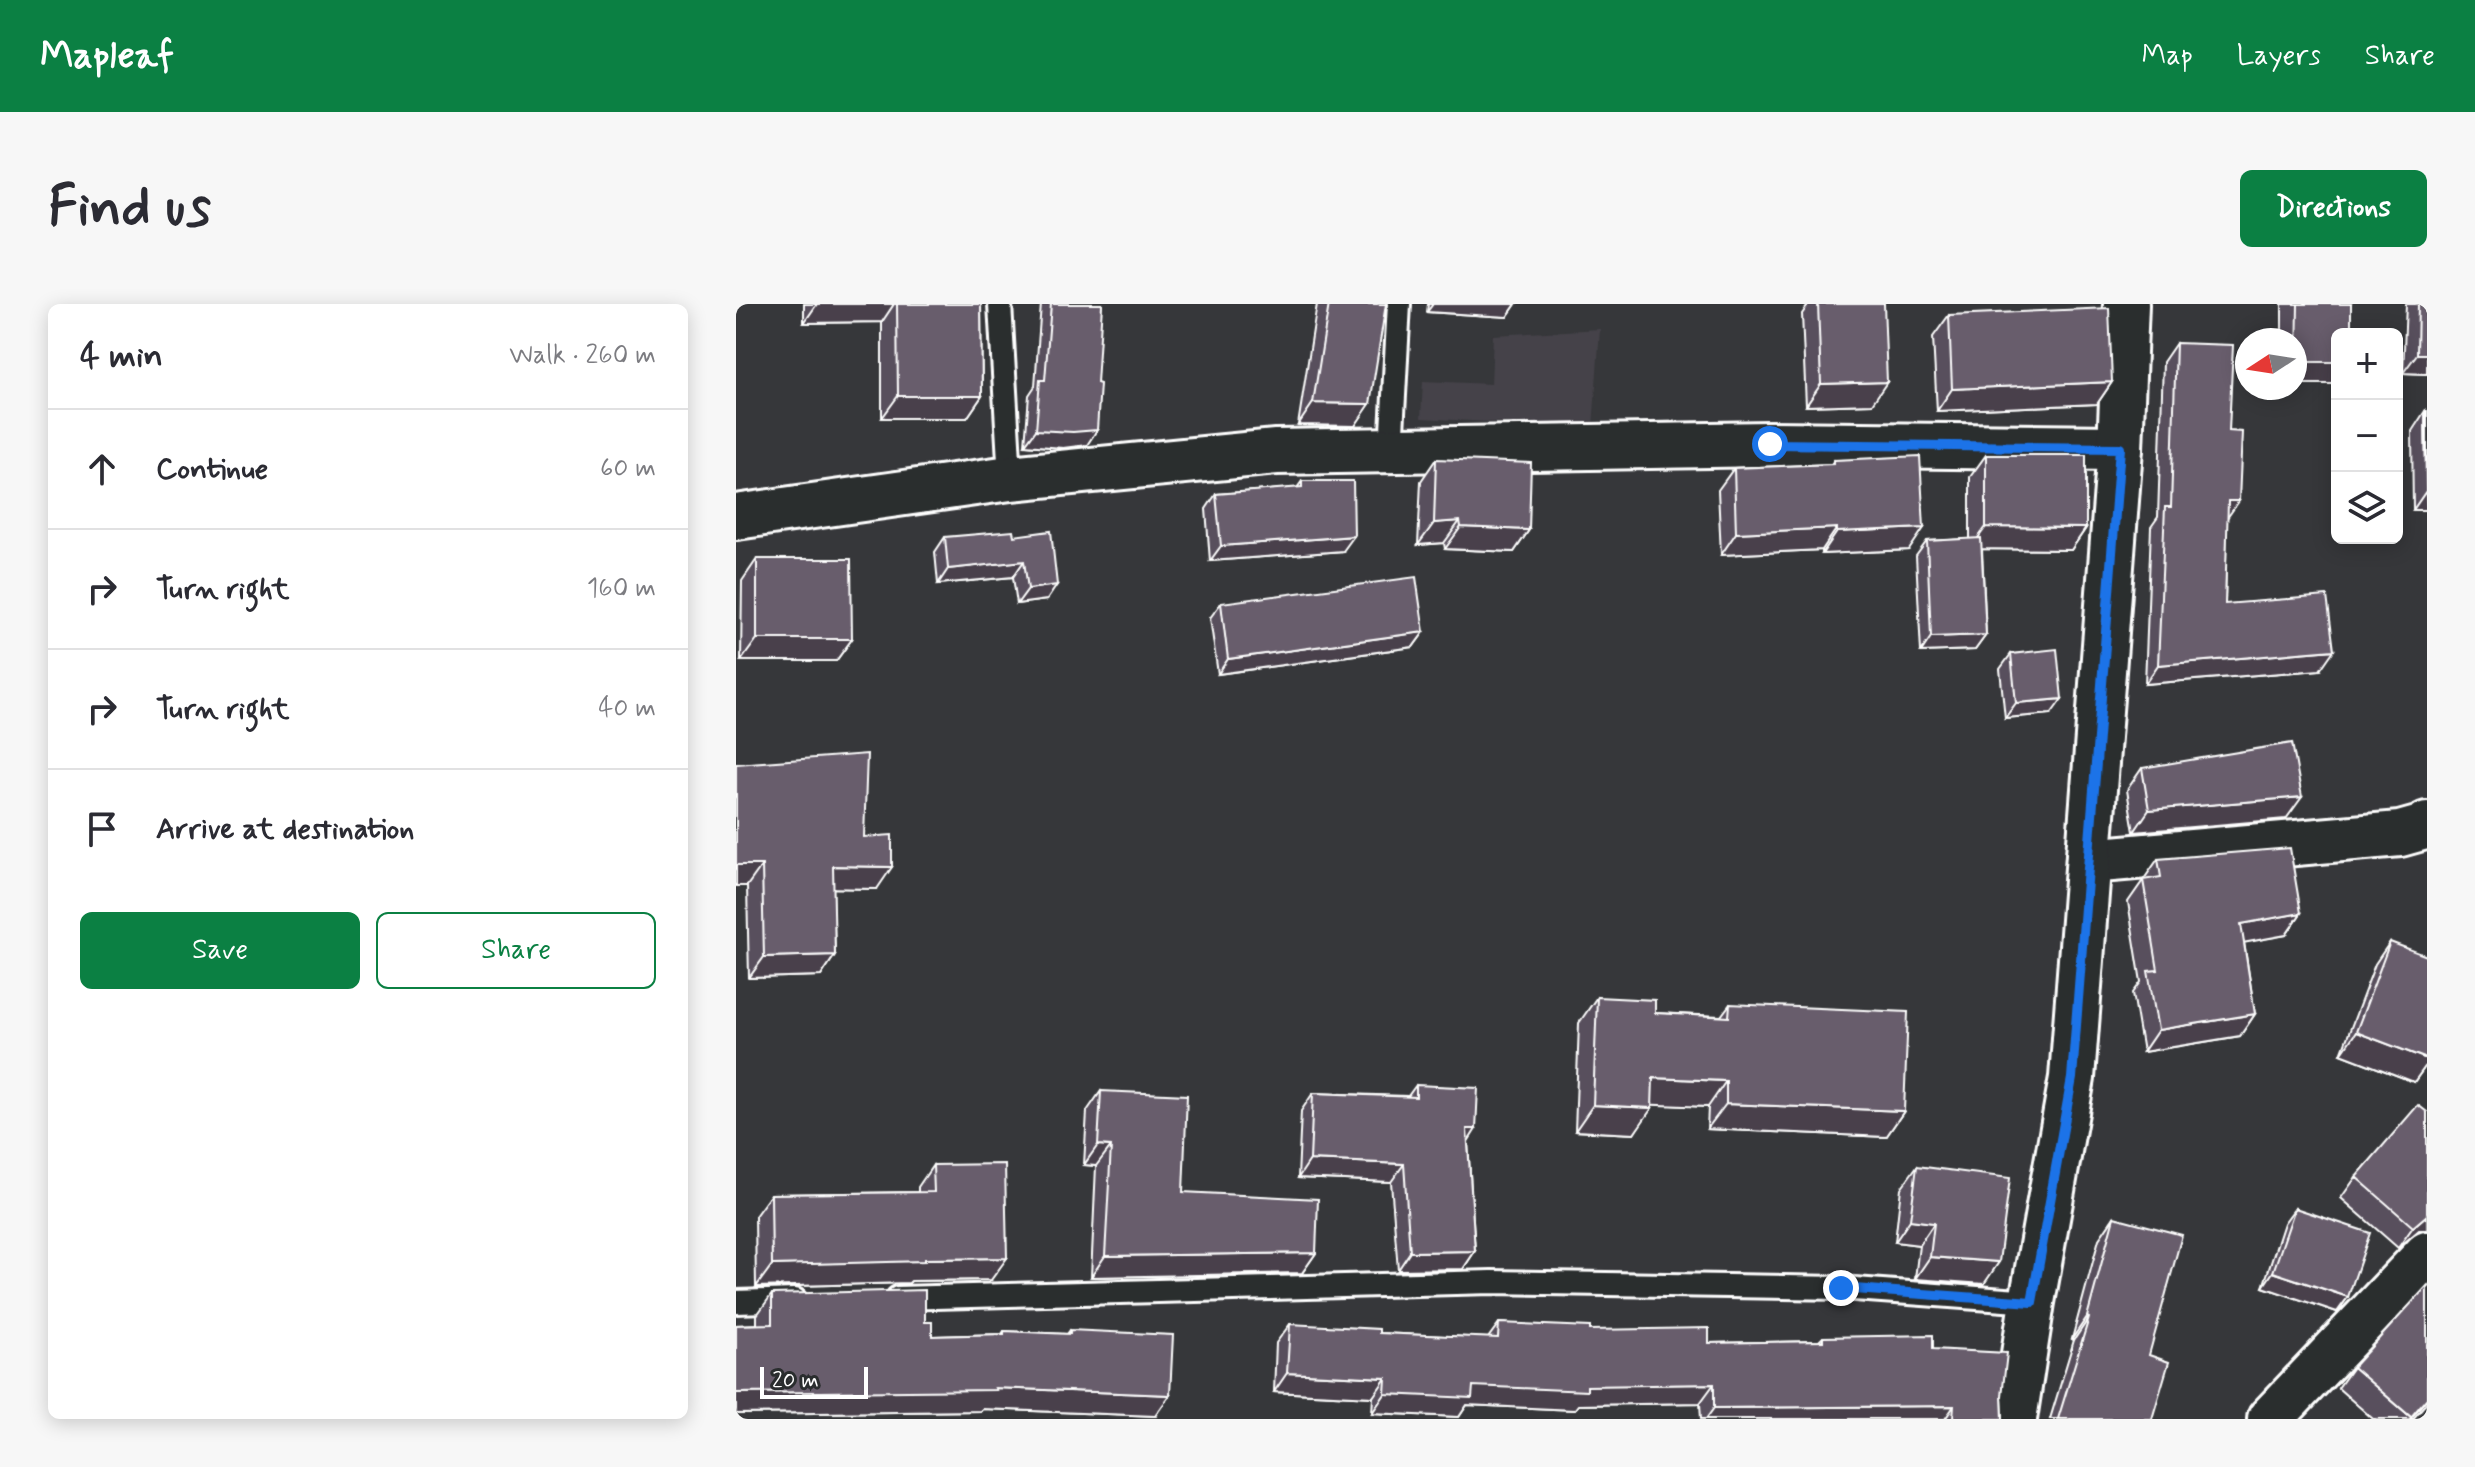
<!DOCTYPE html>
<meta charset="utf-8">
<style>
:root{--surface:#fff;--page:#f7f7f7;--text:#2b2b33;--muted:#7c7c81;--line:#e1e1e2;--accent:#0b8043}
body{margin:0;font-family:Mynerve,sans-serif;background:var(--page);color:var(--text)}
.controls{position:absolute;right:24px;top:24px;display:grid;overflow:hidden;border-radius:12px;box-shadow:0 4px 20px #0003}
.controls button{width:72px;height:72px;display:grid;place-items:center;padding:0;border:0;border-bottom:2px solid var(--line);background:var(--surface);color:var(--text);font:40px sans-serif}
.compass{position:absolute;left:1499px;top:24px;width:72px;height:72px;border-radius:50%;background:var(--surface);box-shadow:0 4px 20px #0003;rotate:258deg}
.scale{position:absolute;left:24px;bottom:20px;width:108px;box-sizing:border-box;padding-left:8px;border:4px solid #fff;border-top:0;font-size:22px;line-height:28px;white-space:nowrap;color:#fff;-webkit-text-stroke:6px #2a2d2e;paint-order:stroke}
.stop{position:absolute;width:24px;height:24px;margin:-18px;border:6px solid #1a73e8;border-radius:50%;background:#fff}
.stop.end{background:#1a73e8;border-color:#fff;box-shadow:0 2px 8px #0008}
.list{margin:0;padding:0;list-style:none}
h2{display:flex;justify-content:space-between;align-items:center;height:104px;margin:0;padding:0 32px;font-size:34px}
h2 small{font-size:26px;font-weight:400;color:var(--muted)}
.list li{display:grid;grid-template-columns:52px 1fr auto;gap:24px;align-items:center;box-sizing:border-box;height:120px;padding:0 32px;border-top:2px solid var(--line)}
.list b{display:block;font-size:30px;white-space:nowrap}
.list em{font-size:26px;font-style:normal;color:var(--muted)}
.actions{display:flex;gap:16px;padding:24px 32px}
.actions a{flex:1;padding:18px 0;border:2px solid var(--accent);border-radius:12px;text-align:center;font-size:28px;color:var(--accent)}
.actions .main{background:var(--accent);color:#fff}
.icon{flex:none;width:44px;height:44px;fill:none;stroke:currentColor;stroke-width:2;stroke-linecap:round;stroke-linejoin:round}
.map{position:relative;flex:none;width:1691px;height:1115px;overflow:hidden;border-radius:12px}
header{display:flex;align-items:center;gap:48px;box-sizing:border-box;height:112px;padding:0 40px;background:var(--accent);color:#fff}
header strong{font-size:38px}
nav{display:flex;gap:44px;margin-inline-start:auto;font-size:28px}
.intro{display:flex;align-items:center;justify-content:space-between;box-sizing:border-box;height:192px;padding:0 48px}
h1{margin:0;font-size:56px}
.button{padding:20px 36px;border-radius:12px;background:var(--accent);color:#fff;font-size:28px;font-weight:700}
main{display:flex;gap:48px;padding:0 48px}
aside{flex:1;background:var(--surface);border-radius:12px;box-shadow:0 4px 20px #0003}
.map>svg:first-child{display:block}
.built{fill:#454249}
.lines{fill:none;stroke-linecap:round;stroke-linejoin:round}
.lane-casing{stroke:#fff;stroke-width:28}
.street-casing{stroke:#fff;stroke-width:50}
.lane{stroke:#2a2d2e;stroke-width:22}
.street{stroke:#2a2d2e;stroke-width:44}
.wall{fill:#59505d;stroke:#fff;stroke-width:2}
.shaded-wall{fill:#49414c;stroke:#fff;stroke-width:2}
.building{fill:#685d6c;stroke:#fff;stroke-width:2}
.route{stroke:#1a73e8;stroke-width:10}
</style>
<header>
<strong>Mapleaf</strong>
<nav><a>Map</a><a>Layers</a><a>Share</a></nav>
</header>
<div class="intro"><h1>Find us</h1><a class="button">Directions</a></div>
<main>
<aside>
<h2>4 min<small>Walk · 260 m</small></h2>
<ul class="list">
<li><svg class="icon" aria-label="ahead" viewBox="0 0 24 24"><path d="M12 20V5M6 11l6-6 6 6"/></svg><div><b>Continue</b></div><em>60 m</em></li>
<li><svg class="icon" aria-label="right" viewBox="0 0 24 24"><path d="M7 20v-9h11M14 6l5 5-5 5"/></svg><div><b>Turn right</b></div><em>160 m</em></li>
<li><svg class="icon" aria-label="right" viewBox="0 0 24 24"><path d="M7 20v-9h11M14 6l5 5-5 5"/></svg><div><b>Turn right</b></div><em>40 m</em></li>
<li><svg class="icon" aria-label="arrive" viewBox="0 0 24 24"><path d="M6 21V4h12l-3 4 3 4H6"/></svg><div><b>Arrive at destination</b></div></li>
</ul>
<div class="actions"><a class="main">Save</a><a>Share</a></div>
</aside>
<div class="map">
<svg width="1691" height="1115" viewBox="0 0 1691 1115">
<rect width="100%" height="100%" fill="#36373a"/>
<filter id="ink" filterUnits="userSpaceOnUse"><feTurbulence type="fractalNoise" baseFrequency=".0125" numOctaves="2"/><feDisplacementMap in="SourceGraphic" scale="16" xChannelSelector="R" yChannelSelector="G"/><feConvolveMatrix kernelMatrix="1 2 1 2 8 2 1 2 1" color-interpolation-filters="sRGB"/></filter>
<g filter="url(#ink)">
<polygon class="built" points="864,25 857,124 685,114 687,77 755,80 757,31"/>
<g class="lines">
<g class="lane-casing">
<g id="lane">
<polyline points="264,0 274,174"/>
<polyline points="655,146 663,0"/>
<polyline points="162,994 756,978 1105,984 1296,998"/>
<polyline points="0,998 59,996"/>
</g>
</g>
<g class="street-casing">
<g id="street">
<polyline points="0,213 274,174 540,148 1034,140 1384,144"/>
<polyline points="1353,557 1664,530 1689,523 1691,520"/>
<polyline points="1278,1115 1296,998 1336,774 1384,144 1390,0"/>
<polyline points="1534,1115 1691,950"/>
</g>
</g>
<use href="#lane" class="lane"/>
<use href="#street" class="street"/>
</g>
<g class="wall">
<polygon points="68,0 245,0 246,92 231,114 146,114 146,18 68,19"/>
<polygon points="305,0 366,0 351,141 327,144 289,141 293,91 299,82"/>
<polygon points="581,0 650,0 619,122 562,121"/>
<polygon points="692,0 780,0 771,13 691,8"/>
<polygon points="1073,0 1148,0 1136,100 1070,102 1066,10"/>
<polygon points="1546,0 1615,0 1601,30 1601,78 1599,80 1559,80 1559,36 1546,36"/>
<polygon points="1670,0 1691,0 1691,70 1667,69"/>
<polygon points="1213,11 1376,78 1361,100 1201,107 1197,33"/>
<polygon points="1440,39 1493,127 1489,300 1584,366 1409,380 1415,223 1422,213 1427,58"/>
<polygon points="1689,107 1691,206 1677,206 1676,127"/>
<polygon points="1250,151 1350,224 1335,246 1246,245 1250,331 1239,346 1185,348 1180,252 1191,237 1234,235 1234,173"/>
<polygon points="700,155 793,226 778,248 709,245 708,239 682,241 685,177"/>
<polygon points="1098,156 1173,246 1086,250 1086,246 985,251 982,186 998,164 1095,160"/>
<polygon points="566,177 607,247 474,257 470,205 480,190 561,184"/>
<polygon points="278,232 311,296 281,300 277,273 202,280 199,248 209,233"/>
<polygon points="21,255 116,335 100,357 5,357 6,277"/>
<polygon points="485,299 688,328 677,343 482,370 474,314"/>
<polygon points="1275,350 1315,410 1269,414 1264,365"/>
<polygon points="0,460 128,533 141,585 97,584 99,651 85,672 13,674 11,582 0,582"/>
<polygon points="1406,464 1550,515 1398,528 1391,486"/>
<polygon points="1422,555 1565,609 1550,631 1508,638 1519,710 1504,732 1407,748 1397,689 1405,678 1392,598"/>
<polygon points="1654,638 1691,755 1691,760 1678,778 1605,750 1639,660"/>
<polygon points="861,693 919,709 985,712 994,700 1168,807 1150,833 971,825 972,803 916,800 898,830 839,827 843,719"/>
<polygon points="680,781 732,837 739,947 727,965 662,966 655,878 562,874 565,807 577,789 672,792"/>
<polygon points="365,787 447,888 580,949 566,969 355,973 360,862 348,861 351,807"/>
<polygon points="197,861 255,976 175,977 173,979 20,983 19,912 35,890 182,888 182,883"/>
<polygon points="1181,862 1248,980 1179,975 1183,941 1159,938 1165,884"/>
<polygon points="1620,873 1683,926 1662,944 1605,894"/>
<polygon points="1559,904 1612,993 1601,1008 1527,983 1548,919"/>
<polygon points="1378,913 1413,1051 1416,1115 1314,1115 1338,1036 1336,1035 1363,935"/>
<polygon points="36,990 189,1018 196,1032 266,1030 268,1027 331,1030 334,1026 419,1112 246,1105 245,1107 0,1110 0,1021 21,1020 21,1011"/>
<polygon points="763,1019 854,1026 973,1039 1083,1037 1087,1033 1197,1045 1266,1092 1267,1115 965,1115 964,1099 842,1101 838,1106 731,1101 723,1113 636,1109 637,1093 538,1088 540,1039 554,1020 643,1029 752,1034"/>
<polygon points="1617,1063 1677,1115 1637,1115 1602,1084"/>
</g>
<g class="shaded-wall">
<polygon points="81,0 158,0 146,18 68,19"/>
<polygon points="697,0 780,0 771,13 691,8"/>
<polygon points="1681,50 1691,50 1691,70 1667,69"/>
<polygon points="1561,58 1601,58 1601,78 1599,80 1559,80 1559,61"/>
<polygon points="1151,78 1136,100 1070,102 1085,80"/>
<polygon points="1376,78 1361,100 1201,107 1216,85"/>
<polygon points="162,92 246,92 231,114 146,114"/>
<polygon points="577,99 634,100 619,122 562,121"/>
<polygon points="300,126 361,126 351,141 327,144 289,141"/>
<polygon points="1690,187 1691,206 1677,206"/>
<polygon points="1492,197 1503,197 1489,217"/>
<polygon points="724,217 708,239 682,241 698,219"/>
<polygon points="725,223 793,226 778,248 709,245"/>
<polygon points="1250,223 1350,224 1335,246 1234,245"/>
<polygon points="1101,224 1086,246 985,251 1000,229"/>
<polygon points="1188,224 1173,246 1086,250 1101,228"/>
<polygon points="618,232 607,247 474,257 485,242"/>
<polygon points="288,257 277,273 202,280 212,265"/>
<polygon points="321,281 311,296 281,300 292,285"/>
<polygon points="688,328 677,343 482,370 492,355"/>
<polygon points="1250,331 1239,346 1185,348 1195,333"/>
<polygon points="21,335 116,335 100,357 5,357"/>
<polygon points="1598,346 1584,366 1409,380 1422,361"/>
<polygon points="1326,395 1315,410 1269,414 1280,399"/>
<polygon points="1566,493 1550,515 1398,528 1413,506"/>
<polygon points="0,561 26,561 11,582 0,582"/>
<polygon points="97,562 156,563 141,585 82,584"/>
<polygon points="1565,609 1550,631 1490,642 1505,620"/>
<polygon points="99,651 85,672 13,674 28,653"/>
<polygon points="1519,710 1504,732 1407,748 1422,726"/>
<polygon points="1620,728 1691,755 1691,760 1678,778 1605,750"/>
<polygon points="917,774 990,777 972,803 899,800"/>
<polygon points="990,800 1168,807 1150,833 971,825"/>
<polygon points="857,801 916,804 898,830 839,827"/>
<polygon points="731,825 740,825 728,844"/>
<polygon points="362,841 375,842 360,862 348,861"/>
<polygon points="574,856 668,860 655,878 562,874"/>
<polygon points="1691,911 1691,926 1683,926 1662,944 1677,923"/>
<polygon points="1174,916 1198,919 1183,941 1159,938"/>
<polygon points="739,947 727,965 662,966 674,948"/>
<polygon points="580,949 566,969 355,973 369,952"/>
<polygon points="1194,953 1263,958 1248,980 1179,975"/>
<polygon points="271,954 255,976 175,977 173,979 20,983 36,961 189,955"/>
<polygon points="1537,968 1612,993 1601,1008 1527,983"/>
<polygon points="1351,1013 1353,1014 1338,1036 1336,1035"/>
<polygon points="551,1069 650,1074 637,1093 538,1088"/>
<polygon points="978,1080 964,1099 842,1101 838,1106 731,1101 723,1113 636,1109 649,1090 737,1082"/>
<polygon points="259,1084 434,1091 419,1112 246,1105 245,1107 0,1110 0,1089"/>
<polygon points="1691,1094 1691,1098 1677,1115 1674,1115"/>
<polygon points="1218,1102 1209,1115 970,1115 978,1104"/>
</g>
<g class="building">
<polygon points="161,0 245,0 246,92 162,92"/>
<polygon points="315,0 366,0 361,79 364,80 361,126 337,128 300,126 304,76 309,76"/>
<polygon points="593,0 650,0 634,100 577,99"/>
<polygon points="1082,0 1148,0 1151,78 1085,80"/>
<polygon points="1562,0 1615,0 1615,30 1601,30 1601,58 1561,58"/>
<polygon points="1682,0 1691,0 1691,50 1681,50"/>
<polygon points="1373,4 1376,78 1216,85 1213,11"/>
<polygon points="1440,39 1497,41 1493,127 1506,128 1503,197 1492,197 1489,300 1591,292 1598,346 1422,361 1429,203 1435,203"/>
<polygon points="1689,107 1691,107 1691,187 1690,187"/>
<polygon points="1250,151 1350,151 1350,224 1250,223"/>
<polygon points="1184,152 1188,224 1101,228 1101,224 1000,229 998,164 1098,160 1098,156"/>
<polygon points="700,155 795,159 793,226 725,223 724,217 698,219"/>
<polygon points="566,177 617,177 618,232 485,242 480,190 566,183"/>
<polygon points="277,227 278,232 315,227 321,281 292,285 288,257 212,265 209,233"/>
<polygon points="1245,234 1250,331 1195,333 1191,237"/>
<polygon points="21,255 115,255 116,335 21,335"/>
<polygon points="680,273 688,328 492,355 485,299"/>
<polygon points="1321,345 1326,395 1280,399 1275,350"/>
<polygon points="1556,439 1566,493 1413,506 1406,464"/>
<polygon points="131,450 128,533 156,531 156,563 97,562 99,651 28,653 26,561 0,561 0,460"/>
<polygon points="1554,544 1565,609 1505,620 1519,710 1422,726 1412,667 1422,666 1407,576 1425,573 1422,555"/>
<polygon points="1654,638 1691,652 1691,755 1620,728"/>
<polygon points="861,693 919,696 919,709 993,713 994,700 1172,708 1168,807 990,800 990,777 917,774 916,804 857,801"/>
<polygon points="680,781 742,784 740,825 731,825 739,947 674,948 668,860 574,856 577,789 680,793"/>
<polygon points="365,787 451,791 447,888 582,895 580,949 369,952 375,842 362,841"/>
<polygon points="1682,801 1691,808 1691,911 1677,923 1620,873"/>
<polygon points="269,860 271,954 189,955 189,957 36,961 35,890 198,888 197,861"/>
<polygon points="1181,862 1274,874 1263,958 1194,953 1198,919 1174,916"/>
<polygon points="1559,904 1634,929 1612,993 1537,968"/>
<polygon points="1378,913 1446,931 1413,1051 1433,1058 1416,1115 1322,1115 1353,1014 1351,1013"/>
<polygon points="1691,982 1691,1094 1675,1113 1617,1063"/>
<polygon points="189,986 189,1018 196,1018 196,1032 268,1030 268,1027 334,1030 334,1026 437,1031 434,1091 259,1084 260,1086 0,1089 0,1021 36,1020 36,990"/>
<polygon points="763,1019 854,1023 854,1026 973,1024 973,1039 1087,1037 1087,1033 1197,1031 1197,1045 1271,1049 1266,1092 1267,1115 1217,1115 1218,1102 978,1104 978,1080 851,1082 851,1087 737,1082 736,1094 649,1090 650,1074 551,1069 554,1020 643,1025 643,1029 762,1034"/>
</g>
</g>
<g class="lines" filter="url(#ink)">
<polyline class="route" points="1034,140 1384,144 1336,774 1296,998 1105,984"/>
</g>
</svg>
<div class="controls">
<button>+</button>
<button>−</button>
<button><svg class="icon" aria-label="layers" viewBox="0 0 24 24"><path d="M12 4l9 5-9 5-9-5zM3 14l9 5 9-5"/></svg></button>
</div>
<svg class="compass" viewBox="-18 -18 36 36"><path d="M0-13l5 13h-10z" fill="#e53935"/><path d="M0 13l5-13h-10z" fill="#7c7c81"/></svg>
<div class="scale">20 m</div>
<div class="stop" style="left:1034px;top:140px"></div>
<div class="stop end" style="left:1105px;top:984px"></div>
</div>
</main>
